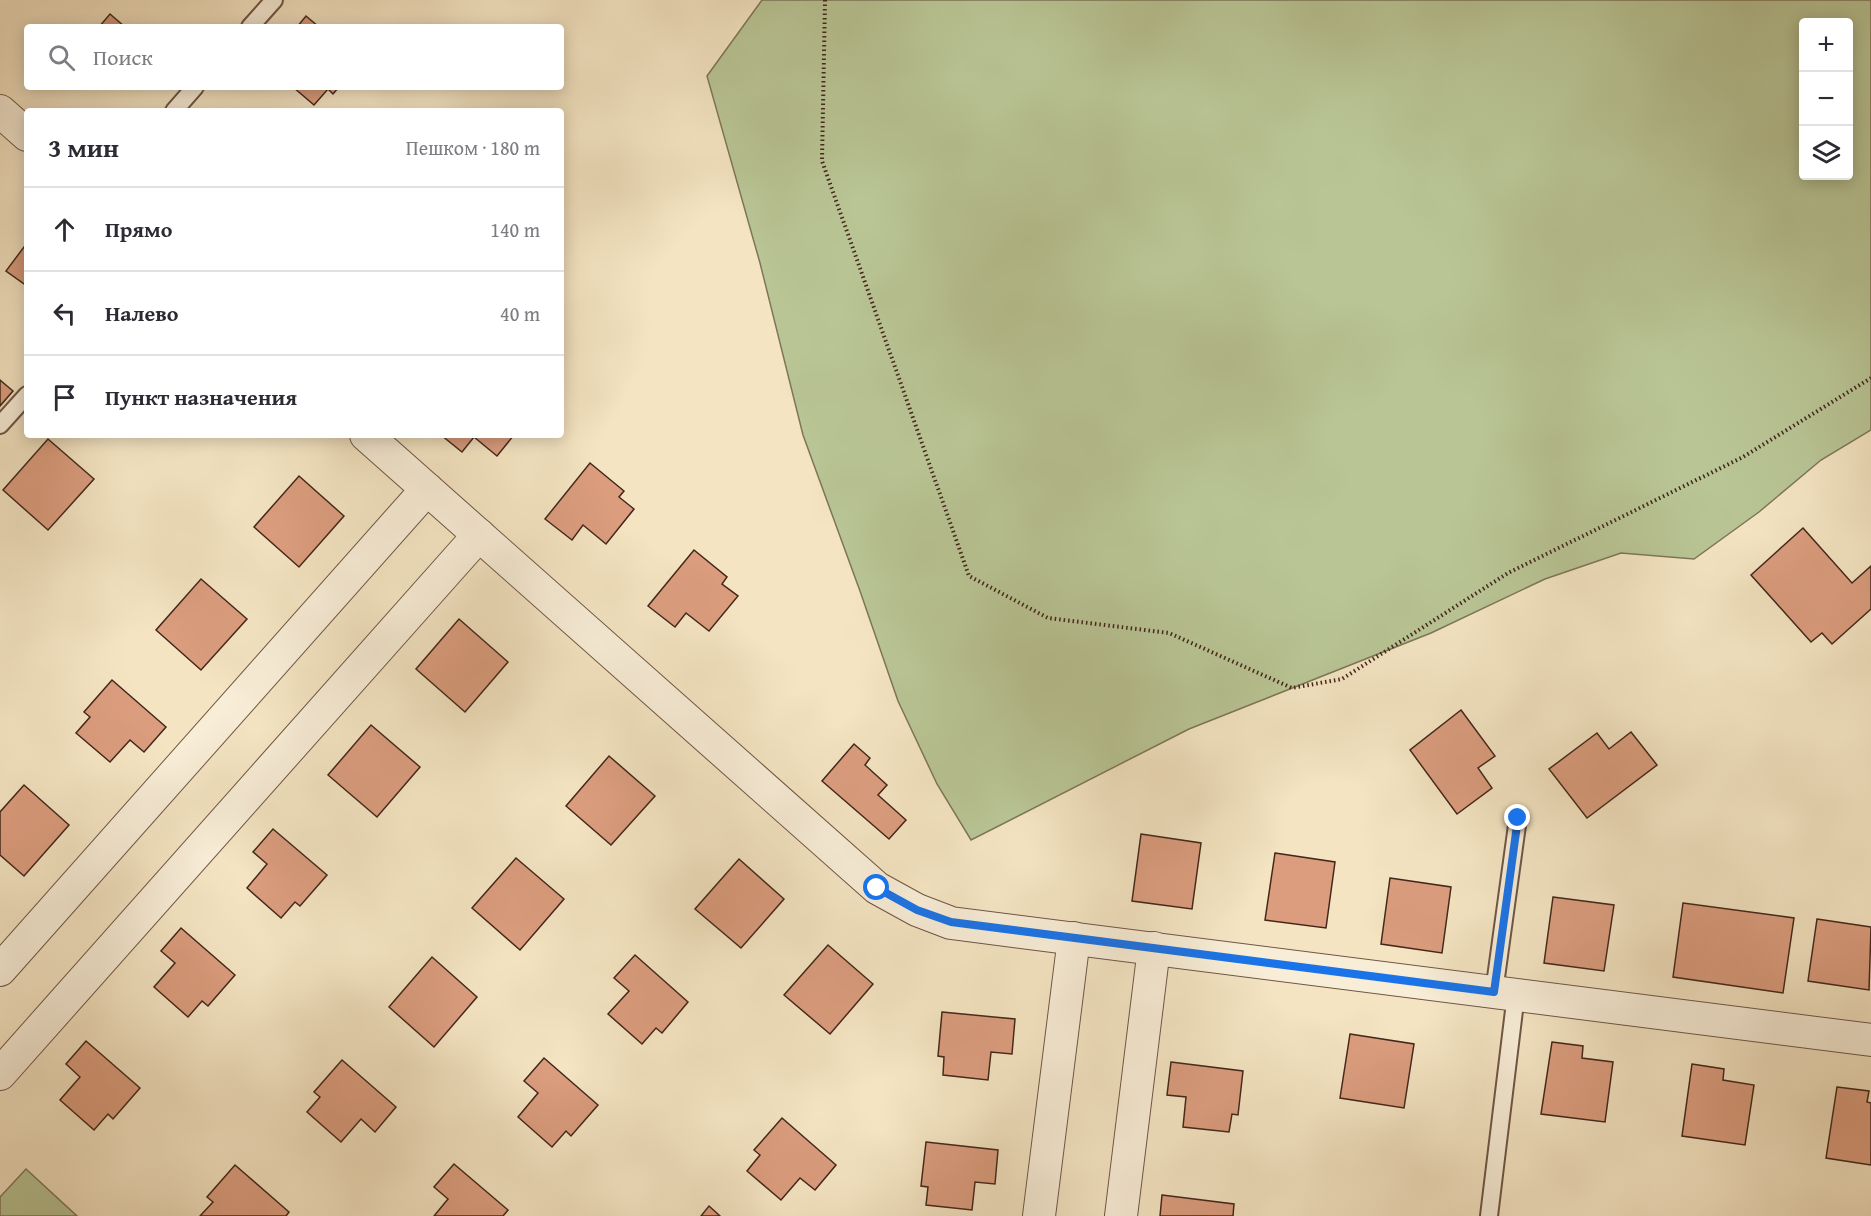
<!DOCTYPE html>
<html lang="ru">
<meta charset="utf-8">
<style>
:root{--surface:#fff;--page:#f7f7f7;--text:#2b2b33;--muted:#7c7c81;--line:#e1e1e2}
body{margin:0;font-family:"Gentium Book Plus",serif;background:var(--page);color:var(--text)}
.controls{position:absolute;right:18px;top:18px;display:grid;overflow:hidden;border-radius:6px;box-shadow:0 3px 15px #0003}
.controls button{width:54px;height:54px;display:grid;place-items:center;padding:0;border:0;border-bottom:2px solid var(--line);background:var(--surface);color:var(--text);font:30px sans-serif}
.stop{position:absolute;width:18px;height:18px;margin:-14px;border:4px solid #1a73e8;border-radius:50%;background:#fff}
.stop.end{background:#1a73e8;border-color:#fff;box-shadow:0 2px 6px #0008}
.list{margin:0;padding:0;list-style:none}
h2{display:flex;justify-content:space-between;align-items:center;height:78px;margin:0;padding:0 24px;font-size:26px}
h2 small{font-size:20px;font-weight:400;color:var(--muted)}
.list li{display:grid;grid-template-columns:39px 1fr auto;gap:18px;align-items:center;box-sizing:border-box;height:84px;padding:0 24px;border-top:2px solid var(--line)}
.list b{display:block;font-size:22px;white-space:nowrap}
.list em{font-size:20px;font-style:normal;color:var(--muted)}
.icon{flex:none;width:33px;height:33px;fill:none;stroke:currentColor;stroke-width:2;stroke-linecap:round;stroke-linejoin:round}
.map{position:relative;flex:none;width:1871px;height:1216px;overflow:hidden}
.search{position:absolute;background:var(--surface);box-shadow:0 3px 15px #0003;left:24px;top:24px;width:540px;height:66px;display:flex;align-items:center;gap:15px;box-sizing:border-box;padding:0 21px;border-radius:6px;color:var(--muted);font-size:22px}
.panel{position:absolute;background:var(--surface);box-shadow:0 3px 15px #0003;left:24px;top:108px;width:540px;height:330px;border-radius:6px}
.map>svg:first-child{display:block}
.green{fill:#b9c595;stroke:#7e7658;stroke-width:1.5;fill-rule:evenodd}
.building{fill:#db9d7e;stroke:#43271b;stroke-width:1.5}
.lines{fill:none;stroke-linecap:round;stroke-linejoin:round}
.service-casing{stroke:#6f5645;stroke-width:20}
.minor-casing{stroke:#6f5645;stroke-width:34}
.path{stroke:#43271b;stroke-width:4;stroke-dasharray:1.5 3;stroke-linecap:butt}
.service{stroke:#f8edd7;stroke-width:16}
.minor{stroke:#f8edd7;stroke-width:32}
.route{stroke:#1a73e8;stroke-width:8}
</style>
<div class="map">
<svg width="1871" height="1216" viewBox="0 0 1871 1216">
<rect width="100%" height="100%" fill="#f4e4c2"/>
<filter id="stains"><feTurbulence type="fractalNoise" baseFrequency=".00333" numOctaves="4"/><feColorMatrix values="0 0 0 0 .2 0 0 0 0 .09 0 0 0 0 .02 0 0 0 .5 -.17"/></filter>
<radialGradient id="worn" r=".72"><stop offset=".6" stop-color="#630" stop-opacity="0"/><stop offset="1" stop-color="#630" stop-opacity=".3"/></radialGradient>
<g class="green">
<path d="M762 0H1871V430L1821 460 1759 512 1694 559 1621 553 1545 579 1431 633 1189 729 971 840 937 784 898 701 860 591 803 435 760 263 707 76ZM1804 22H1848V176H1804Z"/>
<polygon points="26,1169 77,1216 0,1216 0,1197"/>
</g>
<g class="building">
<polygon points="110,14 125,27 99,27"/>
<polygon points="306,16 319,27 297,27"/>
<polygon points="293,87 339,87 333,94 328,89 314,105"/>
<polygon points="27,243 27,286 6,271"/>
<polygon points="0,380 13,391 0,406"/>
<polygon points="441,435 514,435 497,456 474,437 462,452"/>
<polygon points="48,439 94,479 48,530 3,490"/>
<polygon points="590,463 624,491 619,497 634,509 606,544 583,525 572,540 545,519"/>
<polygon points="299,476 344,516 299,567 254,527"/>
<polygon points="1803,528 1852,583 1871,566 1871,609 1832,644 1822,633 1811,642 1751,575"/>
<polygon points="694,550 727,577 722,584 738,596 709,631 686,613 675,627 648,606"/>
<polygon points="201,579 247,619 201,670 156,630"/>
<polygon points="459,619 508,662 465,712 416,669"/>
<polygon points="112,680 166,727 144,752 130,740 110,762 76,733 90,717 84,712"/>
<polygon points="1461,710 1495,756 1478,768 1492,788 1457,814 1410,750"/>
<polygon points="371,725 420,767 377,817 328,775"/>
<polygon points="1631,732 1657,765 1587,818 1549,769 1597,733 1609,749"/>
<polygon points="854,744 870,758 865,765 887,785 878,795 906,820 889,839 822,781"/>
<polygon points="609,756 655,796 611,845 566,806"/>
<polygon points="24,785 69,825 24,876 0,855 0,812"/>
<polygon points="273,829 327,875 300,906 295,902 281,918 247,888 267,864 253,852"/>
<polygon points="1141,834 1201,843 1192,909 1132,901"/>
<polygon points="1275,853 1335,862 1326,928 1265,920"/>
<polygon points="516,858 564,899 520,950 472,908"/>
<polygon points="739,859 784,899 741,948 695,909"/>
<polygon points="1390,878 1451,887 1442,953 1381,944"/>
<polygon points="1553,897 1614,905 1604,971 1544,963"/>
<polygon points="1683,903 1794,918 1783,993 1673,977"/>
<polygon points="1817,919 1871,927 1869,990 1808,981"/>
<polygon points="181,928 235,975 208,1006 202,1001 188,1017 154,987 175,963 161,951"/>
<polygon points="828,945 873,984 830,1034 784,995"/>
<polygon points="635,955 688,1002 662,1033 656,1028 642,1044 608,1014 629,991 614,978"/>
<polygon points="432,957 477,997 434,1047 389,1007"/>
<polygon points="942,1012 1015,1019 1012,1054 991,1052 988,1080 943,1075 944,1057 938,1056"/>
<polygon points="1350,1034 1414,1044 1404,1108 1340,1098"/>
<polygon points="86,1041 140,1088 113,1119 108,1114 94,1130 60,1100 80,1077 66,1064"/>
<polygon points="1552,1042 1583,1046 1582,1058 1613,1062 1605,1122 1541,1114"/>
<polygon points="544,1058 598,1105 571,1136 566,1131 552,1147 518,1117 538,1093 524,1081"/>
<polygon points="342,1060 396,1107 375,1132 361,1119 341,1142 307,1112 320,1097 314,1092"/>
<polygon points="1171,1062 1243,1071 1238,1115 1232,1114 1229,1132 1183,1127 1186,1097 1167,1095"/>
<polygon points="1692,1064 1724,1069 1723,1080 1754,1085 1745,1145 1682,1136"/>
<polygon points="1837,1087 1869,1091 1867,1102 1871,1103 1871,1165 1826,1158"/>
<polygon points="782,1118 836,1165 815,1190 800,1178 781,1200 747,1171 760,1155 754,1150"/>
<polygon points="926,1142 998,1150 995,1184 975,1182 972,1210 926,1205 928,1187 921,1186"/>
<polygon points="454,1164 508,1210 503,1216 434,1216 448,1199 434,1187"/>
<polygon points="235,1165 289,1212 286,1216 200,1216 213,1202 207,1197"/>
<polygon points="1162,1195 1234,1204 1233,1216 1160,1216"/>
<polygon points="709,1206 720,1216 701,1216"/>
</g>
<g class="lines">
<g class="service-casing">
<g id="service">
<polyline points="250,27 274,0"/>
<polyline points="174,111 195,87"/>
<polyline points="0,425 27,395"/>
<polyline points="1494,992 1518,818"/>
<polyline points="1489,1216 1516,994"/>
</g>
</g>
<g class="minor-casing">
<g id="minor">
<polyline points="0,111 27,135"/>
<polyline points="366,435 877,888 917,910 951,923 1871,1040"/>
<polyline points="0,970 427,489"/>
<polyline points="0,1074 479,535"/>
<polyline points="1039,1216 1074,938"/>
<polyline points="1121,1216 1154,948"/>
</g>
</g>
<polyline class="path" points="825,0 822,161 969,576 1048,618 1169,633 1292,688 1342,679 1508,573 1743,457 1871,378"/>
<use href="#service" class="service"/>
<use href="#minor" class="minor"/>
</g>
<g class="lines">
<polyline class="route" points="877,888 917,910 951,922 1494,992 1518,818"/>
</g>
<rect width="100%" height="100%" filter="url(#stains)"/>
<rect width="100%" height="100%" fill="url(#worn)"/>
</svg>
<div class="controls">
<button>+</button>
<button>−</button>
<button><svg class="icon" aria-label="layers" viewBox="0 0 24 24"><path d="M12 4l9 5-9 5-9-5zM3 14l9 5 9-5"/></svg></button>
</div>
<div class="stop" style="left:877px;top:888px"></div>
<div class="stop end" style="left:1518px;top:818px"></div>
<div class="search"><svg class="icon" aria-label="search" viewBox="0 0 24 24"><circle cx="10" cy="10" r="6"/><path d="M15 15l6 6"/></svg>Поиск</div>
<section class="panel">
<h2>3 мин<small>Пешком · 180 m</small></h2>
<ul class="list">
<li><svg class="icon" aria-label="ahead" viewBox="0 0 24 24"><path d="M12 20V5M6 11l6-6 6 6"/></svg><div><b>Прямо</b></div><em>140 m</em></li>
<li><svg class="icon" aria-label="left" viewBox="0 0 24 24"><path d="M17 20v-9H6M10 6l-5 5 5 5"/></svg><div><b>Налево</b></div><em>40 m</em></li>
<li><svg class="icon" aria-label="arrive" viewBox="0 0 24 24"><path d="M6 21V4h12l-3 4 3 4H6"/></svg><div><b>Пункт назначения</b></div></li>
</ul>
</section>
</div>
